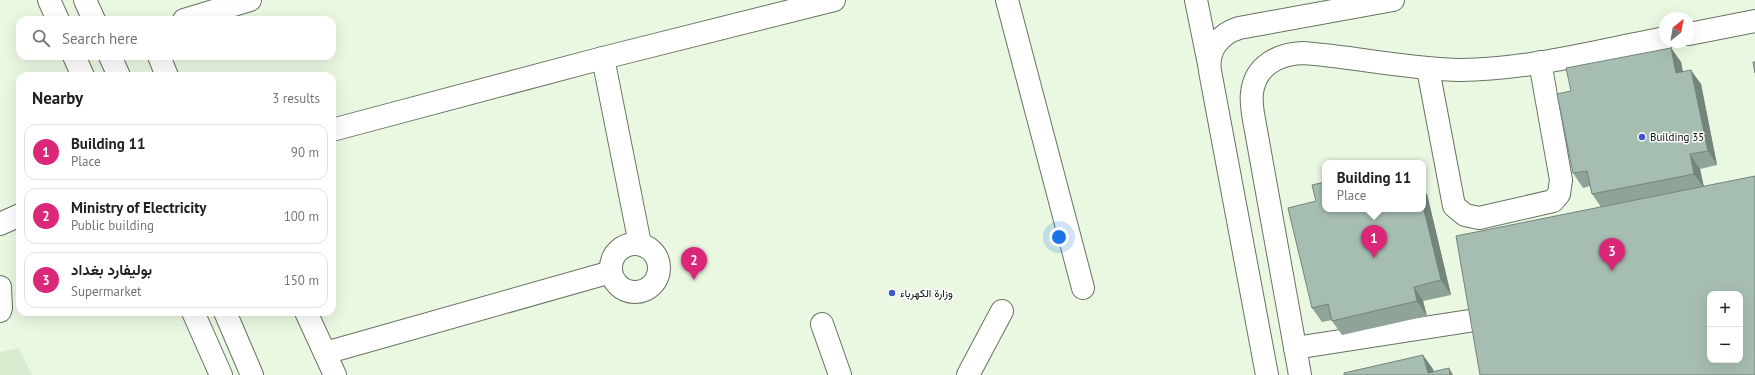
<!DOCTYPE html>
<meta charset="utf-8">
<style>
:root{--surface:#fff;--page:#f2f2f2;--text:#202124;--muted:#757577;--line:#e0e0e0;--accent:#db2777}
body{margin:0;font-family:"PT Sans",Vazirmatn,sans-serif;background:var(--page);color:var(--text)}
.controls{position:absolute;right:12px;bottom:12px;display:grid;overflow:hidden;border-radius:8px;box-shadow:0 4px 16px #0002}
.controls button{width:36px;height:36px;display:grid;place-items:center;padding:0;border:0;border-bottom:1px solid var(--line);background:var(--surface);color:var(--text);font:20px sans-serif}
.compass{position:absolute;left:1659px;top:12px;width:36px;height:36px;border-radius:50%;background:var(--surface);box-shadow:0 4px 16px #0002;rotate:31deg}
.you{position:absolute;left:1059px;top:237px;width:14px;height:14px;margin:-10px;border:3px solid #fff;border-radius:50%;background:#1a73e8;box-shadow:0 0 0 6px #1a73e833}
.badge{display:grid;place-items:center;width:26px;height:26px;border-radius:50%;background:var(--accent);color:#fff;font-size:13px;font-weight:700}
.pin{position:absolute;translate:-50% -33px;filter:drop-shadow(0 1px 2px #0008)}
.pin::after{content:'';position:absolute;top:21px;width:14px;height:12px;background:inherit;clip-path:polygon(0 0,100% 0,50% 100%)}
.popup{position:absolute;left:1322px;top:160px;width:104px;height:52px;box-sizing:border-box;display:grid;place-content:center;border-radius:8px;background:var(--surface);filter:drop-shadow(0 1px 3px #0005);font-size:13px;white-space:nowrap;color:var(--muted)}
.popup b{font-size:15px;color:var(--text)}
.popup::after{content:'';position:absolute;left:50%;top:100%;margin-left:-8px;border:8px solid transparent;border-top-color:var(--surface)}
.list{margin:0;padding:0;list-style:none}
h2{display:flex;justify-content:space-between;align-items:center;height:52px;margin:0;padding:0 16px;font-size:17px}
h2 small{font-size:13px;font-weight:400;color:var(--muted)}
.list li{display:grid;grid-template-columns:26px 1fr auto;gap:12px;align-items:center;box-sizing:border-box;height:56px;margin:0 8px 8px;padding:0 8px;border:1px solid var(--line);border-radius:12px}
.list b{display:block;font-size:15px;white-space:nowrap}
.list p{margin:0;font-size:13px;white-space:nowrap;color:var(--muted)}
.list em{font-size:13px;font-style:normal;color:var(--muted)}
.icon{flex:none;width:22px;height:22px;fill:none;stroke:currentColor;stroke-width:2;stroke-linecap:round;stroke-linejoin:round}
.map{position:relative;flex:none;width:1755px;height:375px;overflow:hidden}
.search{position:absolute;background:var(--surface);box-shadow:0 4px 16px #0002;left:16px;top:16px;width:320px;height:44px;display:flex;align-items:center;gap:10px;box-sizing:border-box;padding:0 14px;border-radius:12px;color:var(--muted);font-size:15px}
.panel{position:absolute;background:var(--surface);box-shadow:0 4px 16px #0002;left:16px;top:72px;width:320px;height:244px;border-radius:12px}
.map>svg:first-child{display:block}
.built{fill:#daecd0}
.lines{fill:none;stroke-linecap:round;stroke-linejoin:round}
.minor-casing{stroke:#677361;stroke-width:24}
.minor{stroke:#fff;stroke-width:22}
.wall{fill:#8fa398}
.shaded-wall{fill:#74857c}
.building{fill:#a6beb1;stroke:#74857c;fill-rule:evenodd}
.poi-dot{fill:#3f57ca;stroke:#fff;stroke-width:1.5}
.labels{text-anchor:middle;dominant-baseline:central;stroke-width:3;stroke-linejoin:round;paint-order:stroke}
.poi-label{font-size:11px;fill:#0b1009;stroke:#fff;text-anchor:start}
</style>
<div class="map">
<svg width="1755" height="375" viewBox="0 0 1755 375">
<rect width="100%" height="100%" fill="#eaf8e2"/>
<polygon class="built" points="19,348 32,375 0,375 0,352"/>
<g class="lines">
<g class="minor-casing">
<g id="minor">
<polyline points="49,0 58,20"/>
<polyline points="85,0 94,20"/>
<polyline points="1007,0 1083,288"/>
<polyline points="1196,0 1209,64"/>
<polyline points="184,20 250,0"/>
<polyline points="1689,34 1755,21"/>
<polyline points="74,56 83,76"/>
<polyline points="110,56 119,76"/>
<polyline points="159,56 167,76"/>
<polyline points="603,58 640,244"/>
<polyline points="1428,69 1454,206 1465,215 1479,218 1553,201 1559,194 1561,180 1540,62"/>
<polyline points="332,130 603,58 834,0"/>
<polyline points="0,224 20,215"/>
<circle cx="635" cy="268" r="24"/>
<polyline points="0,287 1,308 0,311"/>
<polyline points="193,312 221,375"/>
<polyline points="225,312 252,375"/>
<polyline points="306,312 335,375"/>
<polyline points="822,324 840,375"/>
<polyline points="1295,348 1501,316"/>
<polyline points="325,353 611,272"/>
<polyline points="968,375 1002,311"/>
<path d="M1267 375 1210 71C1207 49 1220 34 1239 28L1393 0"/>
<path d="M1300 375 1253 114C1252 107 1251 100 1252 93 1255 65 1279 54 1303 53 1356 57 1407 69 1461 70 1526 70 1601 50 1665 38"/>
</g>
</g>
<use href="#minor" class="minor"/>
</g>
<g class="wall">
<polygon points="1671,48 1681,62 1683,72 1701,84 1717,165 1700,169 1704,187 1601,207 1592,194 1590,186 1583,188 1573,173 1571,91"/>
<polygon points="1427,194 1451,295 1423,301 1427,316 1342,335 1332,321 1332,320 1322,322 1312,308"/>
</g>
<g class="shaded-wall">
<polygon points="1671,48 1681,62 1686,87 1676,73"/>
<polygon points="1691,70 1701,84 1717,165 1708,151"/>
<polygon points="1690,154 1700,169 1704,188 1694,174"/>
<polygon points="1423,189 1427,194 1451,295 1441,280 1423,206"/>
<polygon points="1414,287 1423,301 1427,316 1417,301"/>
<polygon points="1423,355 1433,369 1435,375 1428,373"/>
<polygon points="1449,368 1453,375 1450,375"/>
</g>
<g class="building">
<polygon points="1671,48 1676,73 1691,70 1708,151 1690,154 1694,174 1592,194 1587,171 1573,173 1557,94 1571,91 1566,68"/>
<polygon points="1753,62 1755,62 1755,73"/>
<path d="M1755 176V375H1480L1456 236ZM1710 294H1740V360H1710Z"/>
<polygon points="1325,182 1325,209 1423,209 1423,206 1441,280 1414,287 1417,301 1332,321 1328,304 1312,308 1288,208 1316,201 1312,185"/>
<polygon points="1423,355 1428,373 1449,368 1450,375 1344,375 1344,373"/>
</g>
<g class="poi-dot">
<circle cx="1642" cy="137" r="4"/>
<circle cx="892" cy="293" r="4"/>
</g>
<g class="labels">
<g class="poi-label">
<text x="1650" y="137">Building 35</text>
<text x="900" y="293">وزارة الكهرباء</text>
</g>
</g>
</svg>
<div class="controls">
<button>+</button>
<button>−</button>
</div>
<svg class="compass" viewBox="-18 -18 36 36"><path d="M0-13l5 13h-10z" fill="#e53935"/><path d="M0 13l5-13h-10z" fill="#757577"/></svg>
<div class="you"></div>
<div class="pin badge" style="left:1374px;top:258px">1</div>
<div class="popup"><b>Building 11</b>Place</div>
<div class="pin badge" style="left:694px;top:280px">2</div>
<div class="pin badge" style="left:1612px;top:271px">3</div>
<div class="search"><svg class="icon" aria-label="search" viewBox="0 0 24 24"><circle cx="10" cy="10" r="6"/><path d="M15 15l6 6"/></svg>Search here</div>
<section class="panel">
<h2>Nearby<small>3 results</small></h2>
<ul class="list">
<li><span class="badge">1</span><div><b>Building 11</b><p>Place</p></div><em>90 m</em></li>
<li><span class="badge">2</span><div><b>Ministry of Electricity</b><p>Public building</p></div><em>100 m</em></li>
<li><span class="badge">3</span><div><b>بوليفارد بغداد</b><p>Supermarket</p></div><em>150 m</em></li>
</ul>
</section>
</div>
